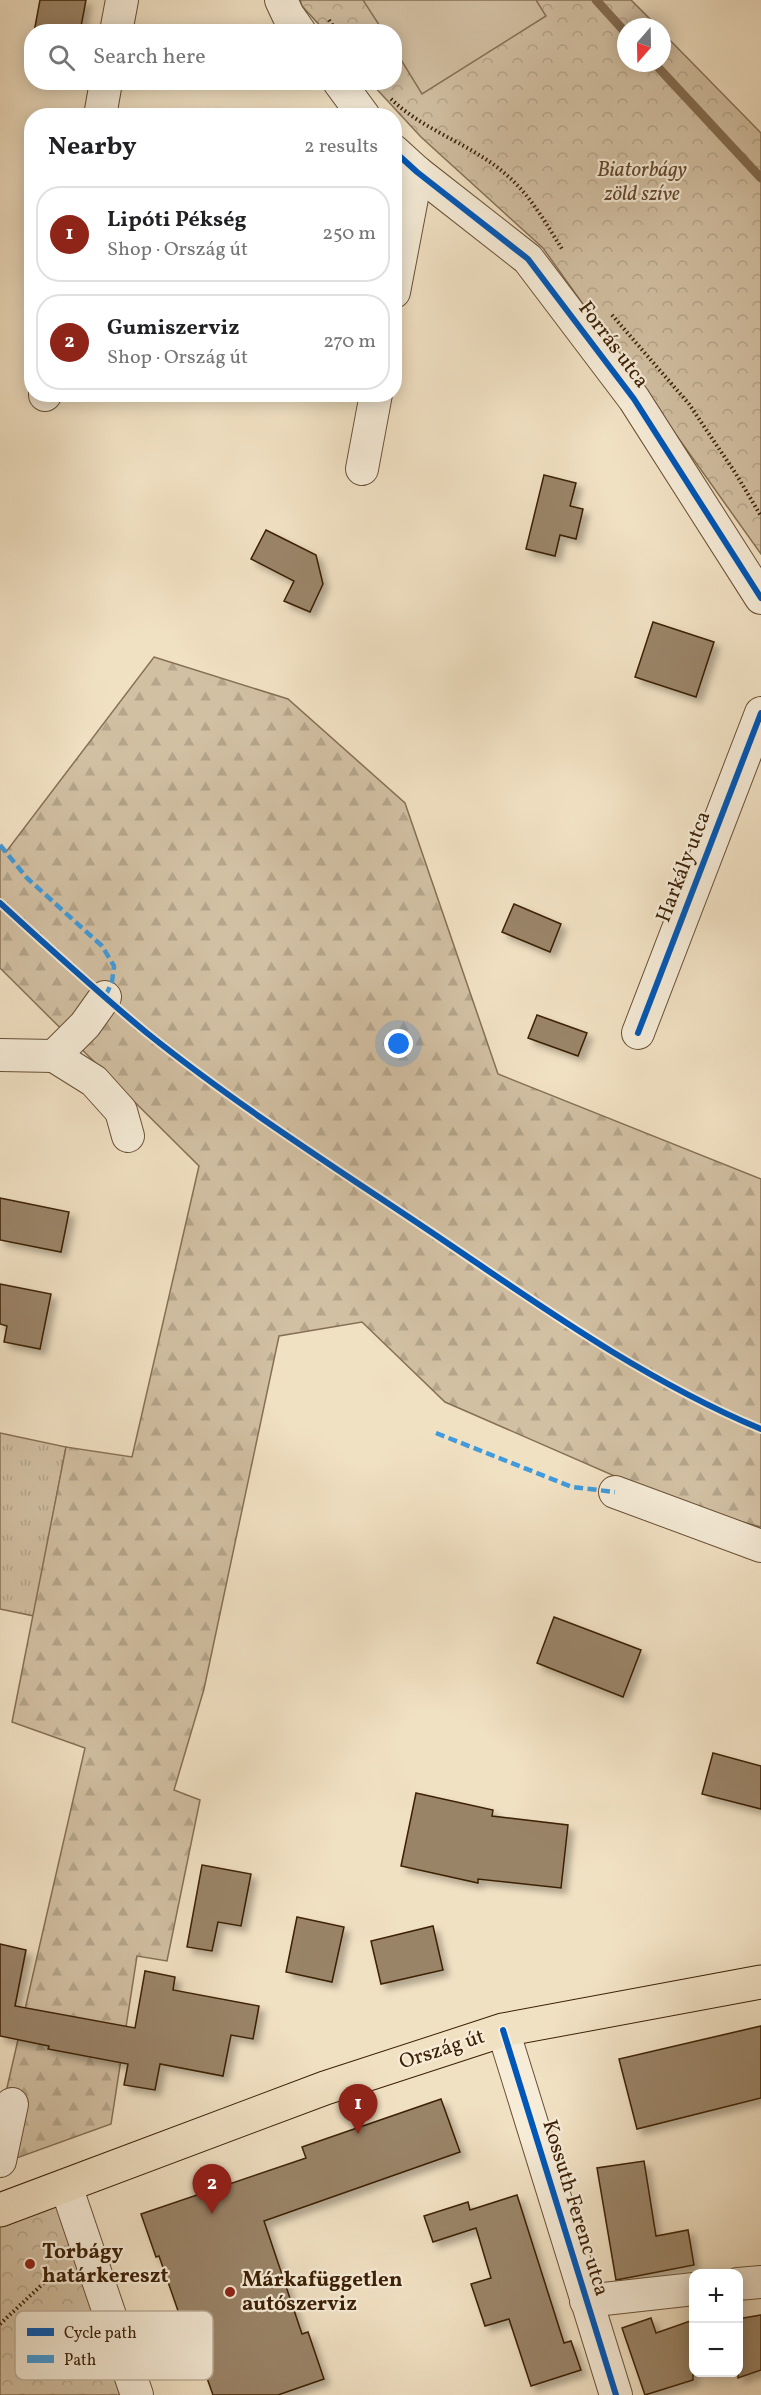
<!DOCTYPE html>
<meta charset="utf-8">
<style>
:root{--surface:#fff;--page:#f6f6f6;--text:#202124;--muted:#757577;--line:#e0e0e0;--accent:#8f2418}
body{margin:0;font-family:Vollkorn,serif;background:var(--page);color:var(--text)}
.controls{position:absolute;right:18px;bottom:18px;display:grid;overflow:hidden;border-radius:12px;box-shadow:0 3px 15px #0003}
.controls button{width:54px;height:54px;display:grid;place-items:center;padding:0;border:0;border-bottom:2px solid var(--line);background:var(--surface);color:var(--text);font:30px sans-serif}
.compass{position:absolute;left:617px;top:18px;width:54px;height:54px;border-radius:50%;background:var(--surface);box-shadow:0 3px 15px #0003;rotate:200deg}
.you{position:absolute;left:399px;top:1044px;width:21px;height:21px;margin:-15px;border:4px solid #fff;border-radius:50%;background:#1a73e8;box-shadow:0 0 0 9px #1a73e833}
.badge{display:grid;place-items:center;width:39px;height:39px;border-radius:50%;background:var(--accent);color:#fff;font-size:20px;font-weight:700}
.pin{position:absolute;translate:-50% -50px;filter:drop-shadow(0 2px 3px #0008)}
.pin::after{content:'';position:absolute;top:32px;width:21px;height:18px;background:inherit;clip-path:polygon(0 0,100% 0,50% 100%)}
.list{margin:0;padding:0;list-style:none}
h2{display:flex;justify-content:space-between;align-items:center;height:78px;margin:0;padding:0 24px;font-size:26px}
h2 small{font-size:20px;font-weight:400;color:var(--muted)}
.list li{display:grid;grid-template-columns:39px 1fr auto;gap:18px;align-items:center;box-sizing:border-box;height:96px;margin:0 12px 12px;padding:0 12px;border:2px solid var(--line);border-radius:24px}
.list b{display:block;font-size:22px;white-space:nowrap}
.list p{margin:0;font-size:20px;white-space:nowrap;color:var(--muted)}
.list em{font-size:20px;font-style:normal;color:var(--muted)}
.icon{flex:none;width:33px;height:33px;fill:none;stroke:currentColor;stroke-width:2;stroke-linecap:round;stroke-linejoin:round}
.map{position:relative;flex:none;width:761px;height:2395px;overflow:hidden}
.search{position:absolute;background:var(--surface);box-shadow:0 3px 15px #0003;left:24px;top:24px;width:378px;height:66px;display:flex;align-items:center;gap:15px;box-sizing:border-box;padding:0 21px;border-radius:24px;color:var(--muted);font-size:22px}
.panel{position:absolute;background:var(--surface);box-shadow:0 3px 15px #0003;left:24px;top:108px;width:378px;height:294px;border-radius:24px}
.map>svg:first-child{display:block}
.grass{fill:url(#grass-tufts);stroke:#877054;stroke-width:1.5}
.forest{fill:url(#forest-firs);stroke:#877054;stroke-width:1.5}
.park{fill:url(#park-crowns);stroke:#877054;stroke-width:1.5}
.garden{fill:#d2c0a3;stroke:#877054;stroke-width:1.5}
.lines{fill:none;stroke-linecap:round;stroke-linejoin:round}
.stream{stroke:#836c51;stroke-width:9}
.building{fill:#9a8468;stroke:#3c2006;stroke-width:1.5;filter:url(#shadow)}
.minor-casing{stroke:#695035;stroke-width:34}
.major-casing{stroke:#3c2006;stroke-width:35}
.path{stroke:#3c2006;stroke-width:4;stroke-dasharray:1.5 3;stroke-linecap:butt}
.minor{stroke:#f6ecd8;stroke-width:32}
.major{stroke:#f1e1c3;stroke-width:33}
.quiet{stroke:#3f9bdd;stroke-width:4.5;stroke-dasharray:9 4.5;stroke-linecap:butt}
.cycleway-casing{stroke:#f6ecd8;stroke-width:10}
.cycleway{stroke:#0057b8;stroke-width:6}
.poi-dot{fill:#8f2418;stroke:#f6ecd8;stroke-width:2}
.labels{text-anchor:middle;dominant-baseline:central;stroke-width:4.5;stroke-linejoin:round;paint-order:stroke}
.park-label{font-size:21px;font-style:italic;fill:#62482d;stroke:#f6ecd8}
.street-label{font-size:21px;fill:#3c2006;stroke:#f6ecd8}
.poi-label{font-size:21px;font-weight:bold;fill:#3c2006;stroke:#f6ecd8;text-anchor:start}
.key{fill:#f6ecd8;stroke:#beaf99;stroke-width:1.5}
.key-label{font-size:16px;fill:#3c2006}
</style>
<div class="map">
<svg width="761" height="2395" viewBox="0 0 761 2395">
<defs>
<pattern id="grass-tufts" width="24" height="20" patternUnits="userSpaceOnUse" patternTransform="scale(1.5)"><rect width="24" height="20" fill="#d2c0a3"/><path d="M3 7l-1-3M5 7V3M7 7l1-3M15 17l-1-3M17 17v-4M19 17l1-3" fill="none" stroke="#b5a58b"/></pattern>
<pattern id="forest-firs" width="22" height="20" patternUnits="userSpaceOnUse" patternTransform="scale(1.5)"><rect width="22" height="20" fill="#d2c0a3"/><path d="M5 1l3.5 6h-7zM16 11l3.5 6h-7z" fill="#b5a58b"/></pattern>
<pattern id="park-crowns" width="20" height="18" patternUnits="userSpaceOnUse" patternTransform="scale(1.5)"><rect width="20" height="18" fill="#d2c0a3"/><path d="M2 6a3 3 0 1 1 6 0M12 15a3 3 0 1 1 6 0" fill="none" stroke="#b5a58b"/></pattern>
<filter id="shadow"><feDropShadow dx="5.5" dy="5.5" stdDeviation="3" flood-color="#0004"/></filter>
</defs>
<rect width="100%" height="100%" fill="#f1e1c3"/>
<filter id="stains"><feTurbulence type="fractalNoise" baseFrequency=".00333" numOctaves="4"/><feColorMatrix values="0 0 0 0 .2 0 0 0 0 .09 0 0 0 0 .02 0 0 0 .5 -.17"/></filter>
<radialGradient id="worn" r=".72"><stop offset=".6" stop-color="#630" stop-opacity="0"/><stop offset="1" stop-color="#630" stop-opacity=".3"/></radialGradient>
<polygon class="grass" points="0,1433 66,1447 34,1616 0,1609"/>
<polygon class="forest" points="154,657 288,699 405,803 498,1074 761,1179 761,1527 681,1505 445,1402 362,1322 279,1336 204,1689 174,1790 200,1800 167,1961 137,1956 111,2124 0,2164 0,2118 85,1748 12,1722 66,1447 132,1457 199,1166 0,968 0,847 6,852"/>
<g class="park">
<polygon points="300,0 631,0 658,27 626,27 626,63 662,63 662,32 761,133 761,554 543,248 421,137 371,83 394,82 394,32 325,31 302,6"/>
<polygon points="66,2186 137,2395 0,2395 0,2220"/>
</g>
<polygon class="garden" points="363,0 536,0 546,16 422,94 395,50 394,32 383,31"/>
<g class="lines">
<g class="stream">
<polyline points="596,0 626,33"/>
<polyline points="654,63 761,178"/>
</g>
</g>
<g class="building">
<polygon points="40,0 86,0 80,32 34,32"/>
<polygon points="544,475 576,483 570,506 583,509 576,539 560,535 555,556 526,549"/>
<polygon points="266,530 316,555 323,584 310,612 284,601 294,581 251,559"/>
<polygon points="653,622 714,642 696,697 635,677"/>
<polygon points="514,904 561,924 550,952 502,932"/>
<polygon points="537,1015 587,1033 578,1056 528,1038"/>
<polygon points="0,1198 69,1212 61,1252 0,1240"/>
<polygon points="0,1284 51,1294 40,1349 4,1342 7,1326 0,1324"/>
<polygon points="554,1617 641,1650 623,1697 537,1663"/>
<polygon points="713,1753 761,1766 761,1809 702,1794"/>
<polygon points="416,1793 493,1810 492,1816 568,1825 561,1888 478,1879 478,1883 401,1866"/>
<polygon points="202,1865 251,1874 241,1926 218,1922 212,1951 187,1947"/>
<polygon points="297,1917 344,1927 332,1982 286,1972"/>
<polygon points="433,1926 443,1970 381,1984 371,1941"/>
<polygon points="0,1944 26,1950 15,2006 135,2028 145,1971 175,1977 173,1990 259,2006 253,2039 231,2035 223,2076 160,2064 155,2090 124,2085 128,2064 48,2049 49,2046 0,2036"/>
<polygon points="761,2026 761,2098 637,2129 619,2059"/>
<polygon points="441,2099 460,2152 264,2221 302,2334 308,2332 324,2379 278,2395 213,2395 190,2330 185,2331 159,2256 156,2257 141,2214 306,2158 302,2147"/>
<polygon points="644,2161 656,2236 688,2230 694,2265 616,2280 597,2168"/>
<polygon points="517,2195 564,2343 571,2341 581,2370 531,2386 509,2319 485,2326 471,2284 491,2278 476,2228 433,2242 424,2216 468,2202 470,2210"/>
<polygon points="761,2315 761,2370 738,2378 738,2319"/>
<polygon points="651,2318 656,2333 693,2320 693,2380 645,2395 622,2328"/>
</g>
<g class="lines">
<g class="minor-casing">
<g id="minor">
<polyline points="281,0 288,15 300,32"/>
<polyline points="116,32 122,0"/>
<polyline points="339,82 364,116"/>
<polyline points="100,116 106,82"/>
<polyline points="394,151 417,172 528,259 634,399 761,598"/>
<polyline points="394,292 417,172"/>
<polyline points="45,395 45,394"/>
<polyline points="362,469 376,394"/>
<polyline points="638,1033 761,713"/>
<polyline points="0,1055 54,1056 85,1025 105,997"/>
<polyline points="54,1056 94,1081 121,1111 128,1136"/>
<polyline points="615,1492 761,1546"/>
<polyline points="503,2030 616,2395"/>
<polyline points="0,2161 12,2104"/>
<polyline points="66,2186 137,2395"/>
<polyline points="738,2284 761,2282"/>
<polyline points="586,2301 694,2289"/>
</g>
</g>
<g class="major-casing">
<polyline id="major" points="0,2210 325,2088 503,2030 761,1982"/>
</g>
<g class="path">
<polyline points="329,20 337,32"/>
<path d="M391 99C425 132 475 145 510 178 532 198 547 225 562 249"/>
<polyline points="612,315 689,404 736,474 761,516"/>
<polyline points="0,2324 47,2280 64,2272"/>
</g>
<use href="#minor" class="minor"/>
<use href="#major" class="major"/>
<g class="quiet">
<polyline points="0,845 27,878 102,946 114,966 112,982 105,997"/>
<polyline points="436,1433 572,1487 615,1492"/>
</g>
<g class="cycleway-casing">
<g id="cycleway">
<polyline points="394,151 417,172 528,259 634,399 761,598"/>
<path d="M0 903C48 947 96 991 147 1033 239 1107 339 1170 437 1236 542 1307 644 1380 761 1429"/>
<polyline points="638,1033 761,713"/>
<polyline points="503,2030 616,2395"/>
</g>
</g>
<use href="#cycleway" class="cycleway"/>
</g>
<g class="poi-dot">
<circle cx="30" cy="2264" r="6"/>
<circle cx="230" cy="2292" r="6"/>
</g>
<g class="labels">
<g class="park-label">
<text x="642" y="170">Biatorbágy<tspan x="642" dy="24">zöld szíve</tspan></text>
</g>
<g class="street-label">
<text transform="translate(613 345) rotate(53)">Forrás utca</text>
<text transform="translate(684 867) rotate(-69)">Harkály utca</text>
<text transform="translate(442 2050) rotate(-18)">Ország út</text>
<text transform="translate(575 2208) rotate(73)">Kossuth Ferenc utca</text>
</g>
<g class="poi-label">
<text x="42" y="2252">Torbágy<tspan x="42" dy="24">határkereszt</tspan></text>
<text x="242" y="2280">Márkafüggetlen<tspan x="242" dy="24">autószerviz</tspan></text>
</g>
</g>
<rect x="15" y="2311" width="198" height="69" rx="9" class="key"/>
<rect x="27" y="2328" width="27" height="8" fill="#0057b8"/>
<rect x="27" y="2355" width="27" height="8" fill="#3f9bdd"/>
<g class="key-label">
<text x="64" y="2338">Cycle path</text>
<text x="64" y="2365">Path</text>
</g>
<rect width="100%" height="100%" filter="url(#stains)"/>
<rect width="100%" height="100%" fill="url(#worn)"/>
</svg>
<div class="controls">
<button>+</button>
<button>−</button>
</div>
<svg class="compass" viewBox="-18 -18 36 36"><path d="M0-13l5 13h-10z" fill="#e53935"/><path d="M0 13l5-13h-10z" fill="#757577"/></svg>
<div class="you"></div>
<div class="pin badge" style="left:358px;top:2134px">1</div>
<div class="pin badge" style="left:212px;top:2214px">2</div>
<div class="search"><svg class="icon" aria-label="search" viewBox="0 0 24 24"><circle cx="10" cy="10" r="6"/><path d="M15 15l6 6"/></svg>Search here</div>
<section class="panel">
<h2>Nearby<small>2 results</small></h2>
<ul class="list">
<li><span class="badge">1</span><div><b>Lipóti Pékség</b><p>Shop · Ország út</p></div><em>250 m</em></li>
<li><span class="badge">2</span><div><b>Gumiszerviz</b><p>Shop · Ország út</p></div><em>270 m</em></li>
</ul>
</section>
</div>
